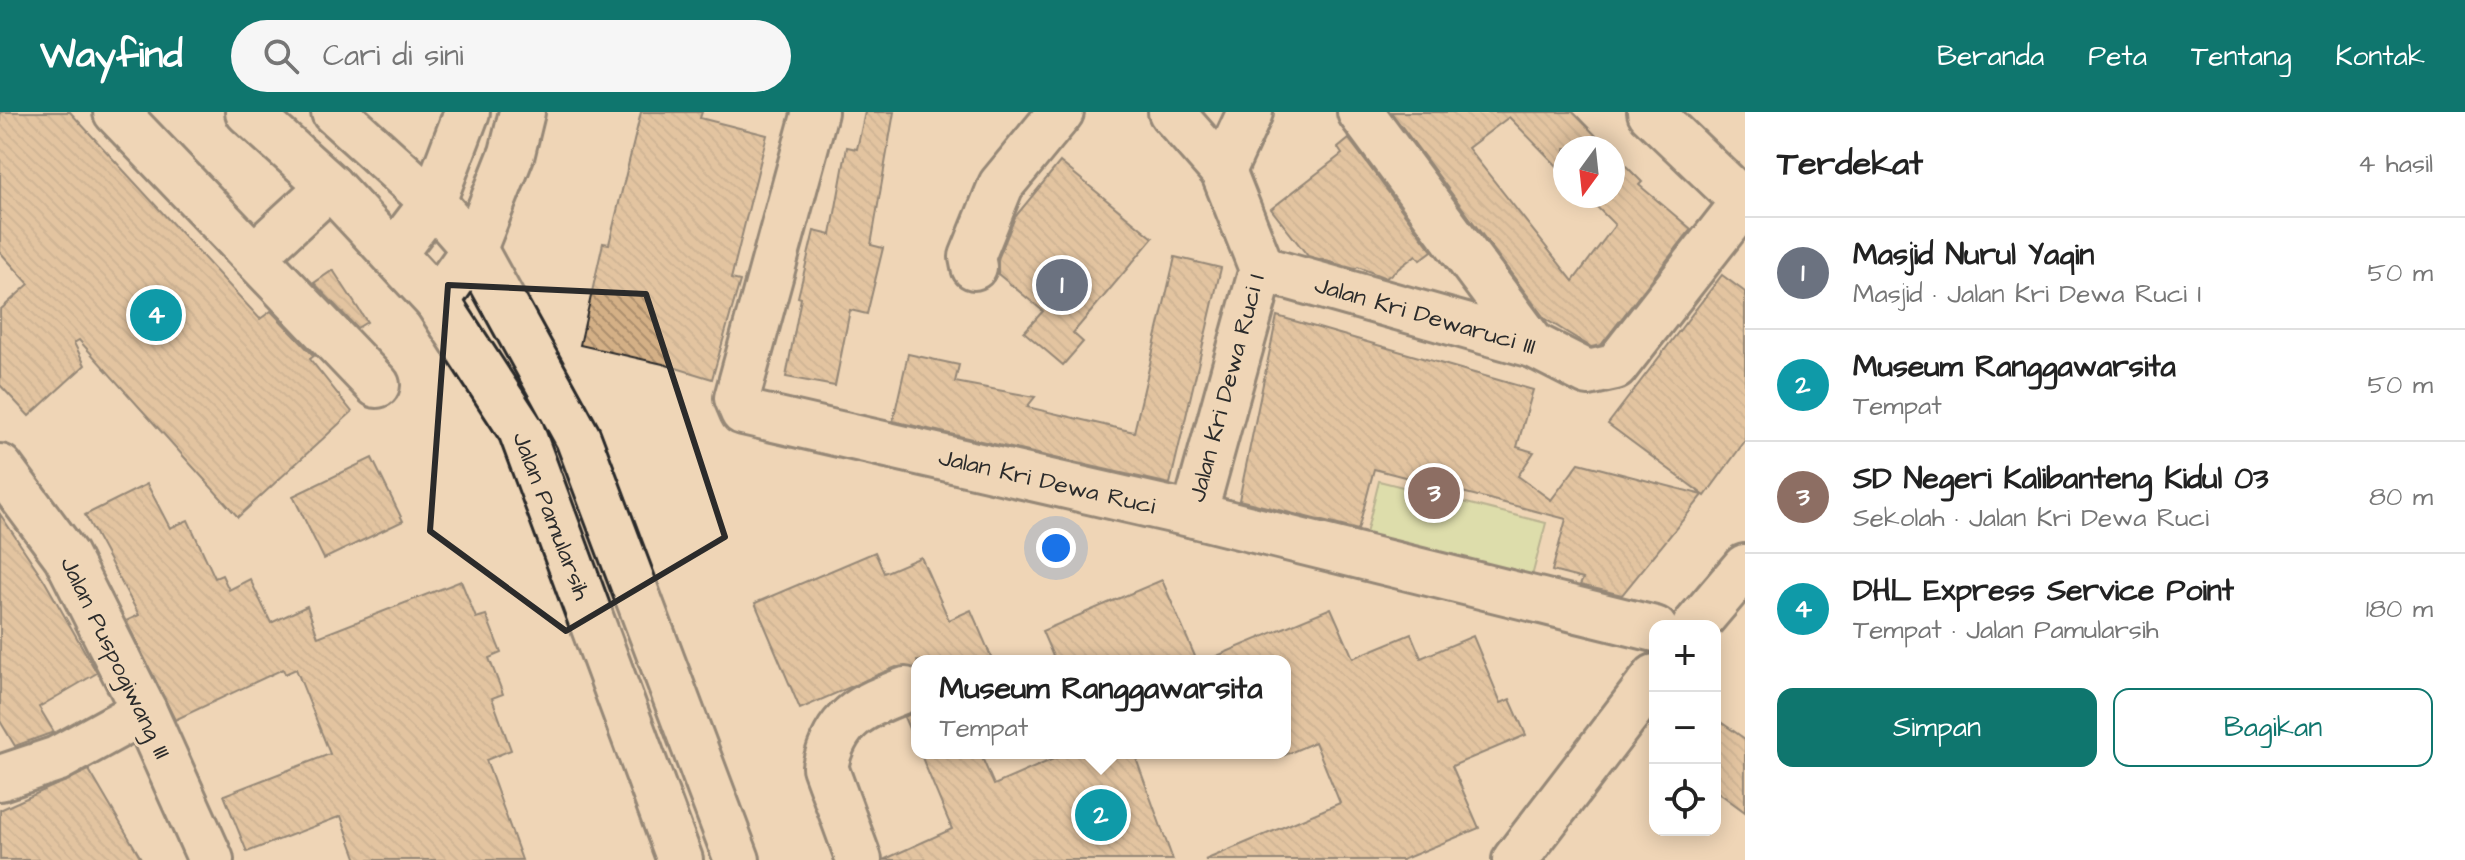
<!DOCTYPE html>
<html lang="id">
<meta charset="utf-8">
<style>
:root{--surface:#fff;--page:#f6f6f6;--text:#222;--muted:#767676;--line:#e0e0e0;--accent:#0f766e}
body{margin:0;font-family:"Architects Daughter",sans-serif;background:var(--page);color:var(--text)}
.controls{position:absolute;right:24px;bottom:24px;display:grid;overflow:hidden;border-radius:16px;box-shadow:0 4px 20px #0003}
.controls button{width:72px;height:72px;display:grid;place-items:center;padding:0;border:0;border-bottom:2px solid var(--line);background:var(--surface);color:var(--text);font:40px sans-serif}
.compass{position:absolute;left:1553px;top:24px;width:72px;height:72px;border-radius:50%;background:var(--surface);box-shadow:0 4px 20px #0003;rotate:195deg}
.you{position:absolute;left:1056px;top:436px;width:28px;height:28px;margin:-20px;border:6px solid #fff;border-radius:50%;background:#1a73e8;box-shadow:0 0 0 12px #1a73e833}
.badge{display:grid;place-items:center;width:52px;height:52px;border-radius:50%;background:var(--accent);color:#fff;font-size:26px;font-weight:700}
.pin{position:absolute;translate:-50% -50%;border:4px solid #fff;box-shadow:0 2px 8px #0006}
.popup{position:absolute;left:911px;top:543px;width:380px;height:104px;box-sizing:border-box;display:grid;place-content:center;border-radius:16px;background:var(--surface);filter:drop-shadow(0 2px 6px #0005);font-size:26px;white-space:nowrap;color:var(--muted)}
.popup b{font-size:30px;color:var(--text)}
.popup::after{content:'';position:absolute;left:50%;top:100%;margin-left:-16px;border:16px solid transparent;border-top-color:var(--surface)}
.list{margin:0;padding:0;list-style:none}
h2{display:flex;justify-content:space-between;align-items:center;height:104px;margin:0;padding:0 32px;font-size:34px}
h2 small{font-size:26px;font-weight:400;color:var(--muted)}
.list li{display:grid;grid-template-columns:52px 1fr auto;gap:24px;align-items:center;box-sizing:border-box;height:112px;padding:0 32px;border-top:2px solid var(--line)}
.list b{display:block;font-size:30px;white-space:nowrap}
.list p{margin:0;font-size:26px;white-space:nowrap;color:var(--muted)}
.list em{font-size:26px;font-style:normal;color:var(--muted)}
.actions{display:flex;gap:16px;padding:24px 32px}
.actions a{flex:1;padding:18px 0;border:2px solid var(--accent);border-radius:16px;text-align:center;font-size:28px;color:var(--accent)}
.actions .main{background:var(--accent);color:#fff}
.icon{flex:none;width:44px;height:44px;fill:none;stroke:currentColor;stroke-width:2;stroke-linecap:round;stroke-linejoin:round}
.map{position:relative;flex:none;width:1745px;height:748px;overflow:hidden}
header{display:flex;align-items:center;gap:48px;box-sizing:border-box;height:112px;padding:0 40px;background:var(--accent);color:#fff}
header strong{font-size:38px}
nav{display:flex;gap:44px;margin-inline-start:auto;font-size:28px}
.search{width:560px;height:72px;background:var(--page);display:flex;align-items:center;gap:20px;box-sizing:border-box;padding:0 28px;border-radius:44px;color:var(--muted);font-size:30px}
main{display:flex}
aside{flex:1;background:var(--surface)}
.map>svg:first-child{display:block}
.pitch{fill:#c8e69d;stroke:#7a8864;stroke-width:2}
.building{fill:url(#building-back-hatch);stroke:#2b2b2b;stroke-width:2}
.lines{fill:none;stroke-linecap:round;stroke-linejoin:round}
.minor-casing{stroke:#2b2b2b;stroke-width:50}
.major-casing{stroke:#2b2b2b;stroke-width:50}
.highway-casing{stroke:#2b2b2b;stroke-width:50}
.minor{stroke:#efd6b7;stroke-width:44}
.major{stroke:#efd6b7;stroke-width:44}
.highway{stroke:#efd6b7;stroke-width:44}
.marked{fill:none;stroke:#2b2b2b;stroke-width:6;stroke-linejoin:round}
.labels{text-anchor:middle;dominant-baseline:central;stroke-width:6;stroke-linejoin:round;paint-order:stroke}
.street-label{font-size:24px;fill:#2b2b2b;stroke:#efd6b7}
</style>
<header>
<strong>Wayfind</strong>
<div class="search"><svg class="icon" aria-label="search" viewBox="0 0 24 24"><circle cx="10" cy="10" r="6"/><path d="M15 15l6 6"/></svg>Cari di sini</div>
<nav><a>Beranda</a><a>Peta</a><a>Tentang</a><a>Kontak</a></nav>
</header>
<main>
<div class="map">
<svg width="1745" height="748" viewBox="0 0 1745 748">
<defs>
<pattern id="building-back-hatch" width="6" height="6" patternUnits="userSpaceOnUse" patternTransform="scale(2)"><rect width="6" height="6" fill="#d4b086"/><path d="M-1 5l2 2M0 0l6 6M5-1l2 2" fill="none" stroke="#ac8f6e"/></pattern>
</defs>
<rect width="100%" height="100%" fill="#efd6b7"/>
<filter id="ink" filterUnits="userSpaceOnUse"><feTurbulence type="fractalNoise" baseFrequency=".0125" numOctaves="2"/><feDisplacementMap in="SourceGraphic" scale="16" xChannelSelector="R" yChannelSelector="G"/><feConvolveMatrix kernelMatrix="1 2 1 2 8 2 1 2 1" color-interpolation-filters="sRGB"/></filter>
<g filter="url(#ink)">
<polygon class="pitch" points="1379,369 1546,411 1530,472 1364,430"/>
<g class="building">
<polygon points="0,0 70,0 260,207 271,199 314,244 310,247 352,300 238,405 79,228 74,231 85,253 29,304 0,273 0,198 29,172 0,140"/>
<polygon points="641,0 702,0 700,6 767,23 731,167 740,169 712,267 663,252 580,233 603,131 609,132"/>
<polygon points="865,0 894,0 871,133 883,136 867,202 850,198 835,274 786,265 801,186 798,185 814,119 831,123 847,35 857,37"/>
<polygon points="1391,0 1573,0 1608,36 1565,36 1565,62 1509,5 1468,36 1573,169 1615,113 1586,84 1613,84 1613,41 1642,70 1639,73 1691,117 1601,233 1591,235 1545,207"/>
<polygon points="1349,27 1432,139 1420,148 1416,143 1386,166 1358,155 1355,157 1308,144 1271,97 1342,42 1338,36"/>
<polygon points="1060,50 1153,126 1073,221 1083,230 1063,253 1024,220 1043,199 998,162 998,147 1015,105"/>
<polygon points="1175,145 1221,156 1170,372 893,309 908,242 959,253 955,270 1035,285 1027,295 1134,320"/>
<polygon points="333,158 367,210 357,216 314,171"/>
<polygon points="1722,163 1745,180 1745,329 1705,384 1608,312"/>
<polygon points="1277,204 1533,278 1517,335 1534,340 1518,364 1551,388 1579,351 1703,383 1622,483 1580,473 1583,467 1552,459 1566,407 1374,357 1358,418 1239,388"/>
<polygon points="372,346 403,409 324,447 293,384"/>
<polygon points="147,372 170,416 188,408 215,466 222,463 229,478 250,467 271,511 307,494 318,525 461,469 476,506 486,503 501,541 489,546 503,582 492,586 511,638 486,648 522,748 357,748 341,704 247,740 224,683 330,642 296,557 285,562 283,557 175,608 126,509 139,503 85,403"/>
<polygon points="0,402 44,468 97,561 39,595 54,620 15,634 0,609"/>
<polygon points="875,440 884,461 921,445 949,508 971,498 993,549 917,549 917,557 896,555 800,597 755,491"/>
<polygon points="1162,468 1197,549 1055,549 1042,519"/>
<polygon points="1331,496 1353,546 1411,522 1421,546 1473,524 1501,591 1510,587 1526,623 1452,654 1479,716 1402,748 1205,748 1340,691 1315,630 1285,643 1285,549 1205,549"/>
<polygon points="917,599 917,635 904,605"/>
<polygon points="1715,606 1745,627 1745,700 1715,678"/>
<polygon points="920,641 980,641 994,673 1067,641 1134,641 1173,748 883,748 952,717"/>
<polygon points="89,658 142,748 0,748 0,698"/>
</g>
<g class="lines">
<g class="minor-casing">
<g id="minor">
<polyline points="116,0 377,273"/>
<polyline points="815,0 737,286 743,300 1194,403 1655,517"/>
<polyline points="1171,0 1223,59"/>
<polyline points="1360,0 1533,233"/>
<polyline points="1650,0 1745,91"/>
<polyline points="255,143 330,74"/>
<polyline points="974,155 972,145 1001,73 1061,0"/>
<polyline points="1262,157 1533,233 1588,261 1615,255 1744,90"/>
<polyline points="0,355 66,444 144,599 211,748"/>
<polyline points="1194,403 1262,157 1223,59 1250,0"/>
<polyline points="1695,514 1745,455"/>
<polyline points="0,666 57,647 144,599"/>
<path d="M859 748 825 655C835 606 862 594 905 578"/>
<polyline points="1515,748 1655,565"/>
</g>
</g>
<g class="major-casing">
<g id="major">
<polyline points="394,141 433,90 467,0"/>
<polyline points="437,189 474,137 512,41 522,0"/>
</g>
</g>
<g class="highway-casing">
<g id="highway">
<polyline points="248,0 330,74 437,189 521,318 680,748"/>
<polyline points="334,0 433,90 474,137 578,326 737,748"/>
</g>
</g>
<use href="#minor" class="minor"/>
<use href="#major" class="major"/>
<use href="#highway" class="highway"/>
</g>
</g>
<path d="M0 0H1745V748H0ZM448 173 646 182 725 425 566 519 430 419Z" fill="#efd6b7" fill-opacity=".55" fill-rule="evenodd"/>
<path class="marked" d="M448 173 646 182 725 425 566 519 430 419Z"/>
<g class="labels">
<g class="street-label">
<text transform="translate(1425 204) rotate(16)">Jalan Kri Dewaruci III</text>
<text transform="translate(1227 276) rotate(-75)">Jalan Kri Dewa Ruci I</text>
<text transform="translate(1047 370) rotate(13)">Jalan Kri Dewa Ruci</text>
<text transform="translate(551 404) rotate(69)">Jalan Pamularsih</text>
<text transform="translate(115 546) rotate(64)">Jalan Puspogiwang III</text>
</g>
</g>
</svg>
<div class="controls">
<button>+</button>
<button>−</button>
<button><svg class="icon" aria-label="locate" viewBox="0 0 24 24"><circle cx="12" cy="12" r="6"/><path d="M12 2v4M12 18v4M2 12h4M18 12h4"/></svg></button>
</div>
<svg class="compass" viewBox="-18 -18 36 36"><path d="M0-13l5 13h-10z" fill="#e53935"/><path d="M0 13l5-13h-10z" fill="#767676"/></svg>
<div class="you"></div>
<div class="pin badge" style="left:1062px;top:173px;background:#6b7280">1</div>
<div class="pin badge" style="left:1101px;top:703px;background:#0f9aa8">2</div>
<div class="popup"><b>Museum Ranggawarsita</b>Tempat</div>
<div class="pin badge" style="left:1434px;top:381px;background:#8d6e63">3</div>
<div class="pin badge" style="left:156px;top:203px;background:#0f9aa8">4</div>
</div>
<aside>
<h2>Terdekat<small>4 hasil</small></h2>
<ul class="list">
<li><span class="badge" style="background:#6b7280">1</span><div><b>Masjid Nurul Yaqin</b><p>Masjid · Jalan Kri Dewa Ruci I</p></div><em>50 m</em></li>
<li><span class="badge" style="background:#0f9aa8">2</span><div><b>Museum Ranggawarsita</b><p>Tempat</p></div><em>50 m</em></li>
<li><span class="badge" style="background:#8d6e63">3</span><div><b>SD Negeri Kalibanteng Kidul 03</b><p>Sekolah · Jalan Kri Dewa Ruci</p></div><em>80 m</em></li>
<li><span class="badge" style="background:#0f9aa8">4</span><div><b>DHL Express Service Point</b><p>Tempat · Jalan Pamularsih</p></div><em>180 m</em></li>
</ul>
<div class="actions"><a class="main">Simpan</a><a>Bagikan</a></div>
</aside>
</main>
